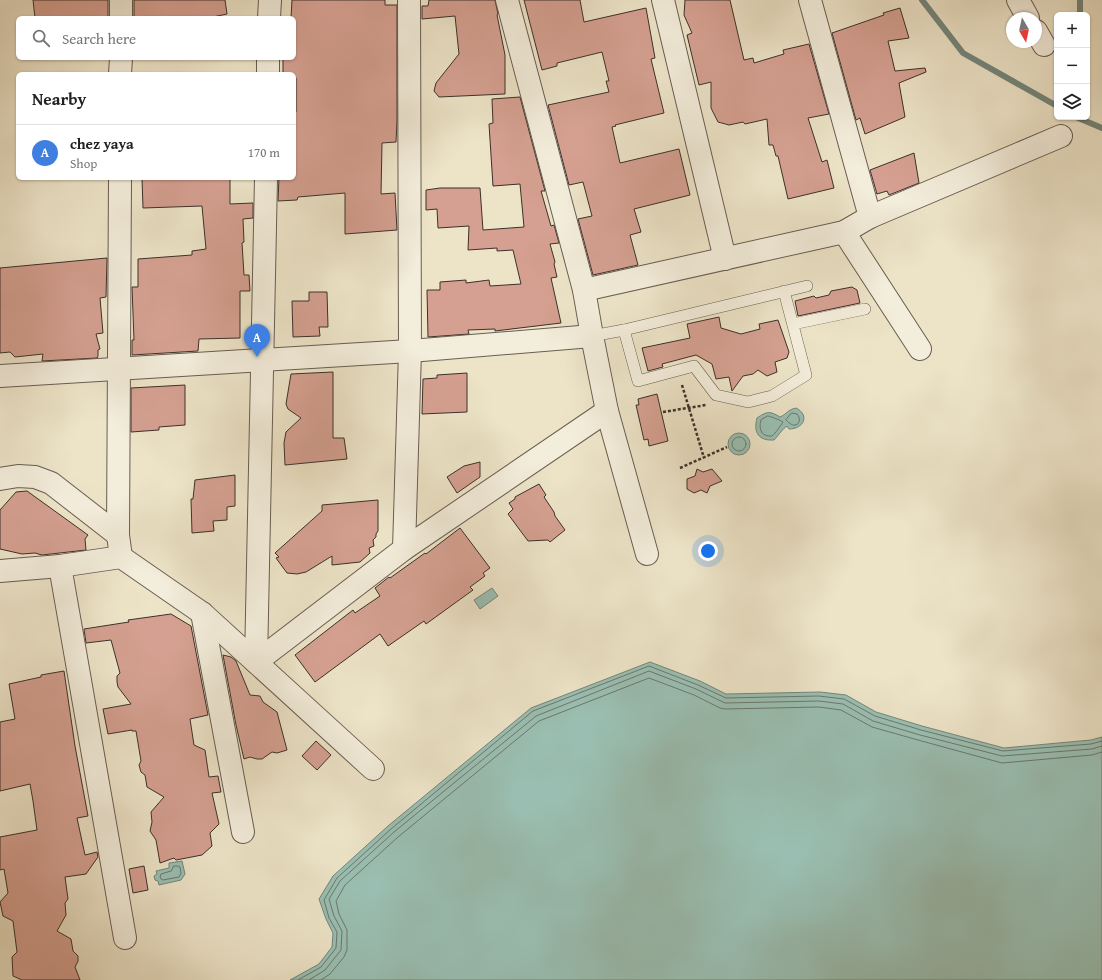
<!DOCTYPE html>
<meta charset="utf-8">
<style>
:root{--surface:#fff;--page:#f6f6f6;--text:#222;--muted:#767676;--line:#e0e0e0;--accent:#2563eb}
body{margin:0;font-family:"Gentium Book Plus",serif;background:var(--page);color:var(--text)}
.controls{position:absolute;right:12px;top:12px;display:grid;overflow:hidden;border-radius:6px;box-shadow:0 1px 3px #0004}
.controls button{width:36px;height:36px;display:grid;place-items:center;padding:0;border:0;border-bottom:1px solid var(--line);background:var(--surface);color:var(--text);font:20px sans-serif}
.compass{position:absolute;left:1006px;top:12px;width:36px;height:36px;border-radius:50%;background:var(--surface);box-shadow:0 1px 3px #0004;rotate:171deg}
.you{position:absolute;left:708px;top:551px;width:14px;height:14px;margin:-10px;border:3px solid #fff;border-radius:50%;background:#1a73e8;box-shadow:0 0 0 6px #1a73e833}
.badge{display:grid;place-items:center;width:26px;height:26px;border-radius:50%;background:var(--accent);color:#fff;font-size:13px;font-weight:700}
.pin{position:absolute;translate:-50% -33px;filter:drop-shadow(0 1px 2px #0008)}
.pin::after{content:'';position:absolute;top:21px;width:14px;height:12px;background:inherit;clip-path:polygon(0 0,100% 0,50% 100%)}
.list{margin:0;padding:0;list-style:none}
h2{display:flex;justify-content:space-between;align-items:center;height:52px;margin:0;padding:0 16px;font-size:17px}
h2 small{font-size:13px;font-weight:400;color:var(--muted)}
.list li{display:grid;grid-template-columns:26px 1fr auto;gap:12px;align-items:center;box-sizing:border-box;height:56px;padding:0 16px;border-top:1px solid var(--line)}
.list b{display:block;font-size:15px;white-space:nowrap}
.list p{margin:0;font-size:13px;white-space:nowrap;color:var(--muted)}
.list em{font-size:13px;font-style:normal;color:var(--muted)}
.icon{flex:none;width:22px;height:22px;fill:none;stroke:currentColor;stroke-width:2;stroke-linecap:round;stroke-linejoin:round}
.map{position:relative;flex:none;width:1102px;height:980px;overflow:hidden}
.search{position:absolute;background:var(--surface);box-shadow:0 1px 3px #0004;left:16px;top:16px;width:280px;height:44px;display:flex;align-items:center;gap:10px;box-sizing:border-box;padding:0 14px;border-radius:6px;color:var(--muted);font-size:15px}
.panel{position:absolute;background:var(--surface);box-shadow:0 1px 3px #0004;left:16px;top:72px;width:280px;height:108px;border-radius:6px}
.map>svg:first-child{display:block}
.water{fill:#9abfb2;stroke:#74867c}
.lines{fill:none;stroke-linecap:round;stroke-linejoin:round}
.shore{stroke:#6b786e;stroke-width:1}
.stream{stroke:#74867c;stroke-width:6}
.building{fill:#d5a091;stroke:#3c302a}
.service-casing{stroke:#685d52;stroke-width:12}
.minor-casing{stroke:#685d52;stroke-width:24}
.path{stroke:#3c302a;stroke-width:2.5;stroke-dasharray:3 2;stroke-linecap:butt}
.service{stroke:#f3eddb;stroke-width:11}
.minor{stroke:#f3eddb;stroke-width:22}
</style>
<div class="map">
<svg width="1102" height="980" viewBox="0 0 1102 980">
<rect width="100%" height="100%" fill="#ede4c8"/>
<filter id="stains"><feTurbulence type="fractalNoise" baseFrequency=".005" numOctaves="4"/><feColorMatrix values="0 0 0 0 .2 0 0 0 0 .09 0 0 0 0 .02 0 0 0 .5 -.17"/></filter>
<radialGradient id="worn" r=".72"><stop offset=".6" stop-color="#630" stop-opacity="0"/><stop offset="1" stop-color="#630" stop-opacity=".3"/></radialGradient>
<g class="water">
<path d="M796 408C810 415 804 429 789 429L787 426C782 429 779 435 774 440 759 441 753 433 757 418 767 411 770 411 780 417 787 414 787 410 796 408Z"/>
<circle cx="739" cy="444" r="11"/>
<polygon points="492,588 498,596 480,609 474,600"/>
<polygon points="650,662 700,681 726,694 820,692 846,695 876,712 922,726 1004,748 1091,740 1102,737 1102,980 290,980 319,964 332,947 333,933 326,919 319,899 333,876 388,826 531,708"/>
<polygon points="182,861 185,874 181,880 159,885 158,881 155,880 154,876 157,874 156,871 169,868 169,863"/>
</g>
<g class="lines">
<g class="shore">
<path d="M792 413 797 414C800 417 801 424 795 425 792 426 788 422 786 420Z"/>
<path d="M768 416C772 417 780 420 783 422 781 425 775 434 772 436 762 437 758 430 761 420Z"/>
<circle cx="739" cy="444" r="7"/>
<polygon points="174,866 178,866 180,867 181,873 179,877 163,880 161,879 160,877 161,874 171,871"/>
<polyline points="298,980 321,967 336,948 337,932 329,918 324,900 337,878 391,829 533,711 649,666 698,685 726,698 819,696 844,699 875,716 921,730 1003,751 1091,744 1102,741"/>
<polyline points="309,980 325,970 341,950 342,931 334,916 329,899 340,881 394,832 536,716 649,671 696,689 725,703 819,701 843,704 873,721 920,735 1002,756 1092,749 1102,746"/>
<polyline points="321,980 330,974 344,957 347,950 347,930 339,914 336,901 345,885 398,837 539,721 649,678 694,695 720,708 725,709 819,707 841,710 872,727 918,740 1002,763 1092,755 1102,752"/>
</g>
<g class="stream">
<polyline points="922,0 963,53 1057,106"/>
<polyline points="1080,15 1080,0"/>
<polyline points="1076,117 1102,128"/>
</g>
</g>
<g class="building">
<polygon points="33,0 108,0 108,18 35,18"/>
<polygon points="134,0 225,0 227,14 208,18 134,18"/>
<polygon points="292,0 385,0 385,5 397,5 397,121 396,142 382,143 381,194 395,193 397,230 345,234 345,193 298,197 297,200 278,201 279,178 294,178 294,112 296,112 296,78 294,78 294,74 283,74 283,58 294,58 294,18 291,18"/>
<polygon points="429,0 495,0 498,14 497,15 505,55 505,94 439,97 434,91 436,83 459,54 455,16 422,19 422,6 428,6"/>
<polygon points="524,0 580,0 584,22 646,8 655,58 651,59 664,113 615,125 616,126 612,127 620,163 679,149 690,195 634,209 641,232 630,235 638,265 593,275 578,219 592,216 583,182 569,185 548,105 609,92 606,81 609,81 602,52 557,63 557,66 542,70"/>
<polygon points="685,0 730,0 744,60 753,58 754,63 784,54 783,50 809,44 829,114 808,118 822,162 827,160 834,188 788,199 778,156 776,156 773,145 769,145 767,119 745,124 743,122 729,125 718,122 711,108 711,82 699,85 687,35 692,33 684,15"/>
<polygon points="900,8 909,38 888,41 895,71 925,68 926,72 899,83 905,117 865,134 860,118 856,120 832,33 884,15 883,13"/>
<polygon points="520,97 545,191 541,191 551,226 554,225 559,243 550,244 555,262 554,264 557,277 551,278 561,323 495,331 495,329 468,330 469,334 428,337 427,290 440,290 440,282 466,280 466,283 489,280 490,286 521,284 513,250 497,251 497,248 468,250 469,226 438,228 437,209 426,210 426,190 440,188 480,188 483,230 524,227 520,184 493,186 489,124 493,123 492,99"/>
<polygon points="914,153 919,183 889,195 887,191 877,194 870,170"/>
<polygon points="142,178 230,178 230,204 253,203 253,218 243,219 244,242 242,243 244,275 249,275 250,291 240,291 240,338 199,339 198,351 132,355 132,340 134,340 132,287 138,287 138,259 192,255 192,251 206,249 202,206 143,208"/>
<polygon points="107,258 106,297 100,298 103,333 96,334 100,349 98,350 98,356 97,358 42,361 43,354 15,357 10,352 0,353 0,268"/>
<polygon points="852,287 857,290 860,303 798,316 795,301 814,296 816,298 829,295 831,291"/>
<polygon points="309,292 327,292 328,327 319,327 320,336 293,337 292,301 309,301"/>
<polygon points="719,317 721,328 741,334 760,329 759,324 778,320 789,352 787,358 775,362 777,372 767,376 758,370 753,374 743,376 732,391 729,377 716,379 712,364 696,355 662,364 663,367 648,371 642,348 690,338 687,324"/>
<polygon points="333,372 333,438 344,438 347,459 285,465 284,443 286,432 301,418 288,409 286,404 291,374"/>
<polygon points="467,373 467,412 422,414 423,379 437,378 437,375"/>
<polygon points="185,385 185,425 159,427 159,430 131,432 131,388"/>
<polygon points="657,394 668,441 649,446 648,439 644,440 636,405 639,405 638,399"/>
<polygon points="480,462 480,477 457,493 447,477 464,466"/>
<polygon points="697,469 703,472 712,469 722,481 710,486 707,493 701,490 694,493 687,489 687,479 695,476"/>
<polygon points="235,475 235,506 227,507 227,520 213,521 214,531 192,533 191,499 193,499 195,480"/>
<polygon points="539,484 546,495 544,497 554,512 555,516 565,530 550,542 548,540 528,541 508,514 513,509 509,503 515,499 515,497"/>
<polygon points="27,491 88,535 85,539 86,550 42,555 35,553 22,554 0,549 0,510 16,492"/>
<polygon points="378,500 378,531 376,534 376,537 373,540 374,546 369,548 370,553 360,562 332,565 332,556 306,572 297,574 287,573 276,558 279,557 275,553 322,511 322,505"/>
<polygon points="460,528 490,568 483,573 485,576 470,587 473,590 426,624 424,621 388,646 380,634 315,682 295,655 353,610 355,613 380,596 375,588 389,577 390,578 425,553 426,554"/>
<polygon points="171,614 191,626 208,715 190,719 194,745 205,750 209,777 218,776 221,792 212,793 219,824 210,833 212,846 202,855 176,860 174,858 160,863 156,840 150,831 152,822 151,812 164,797 147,787 145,775 141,772 139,765 141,761 136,731 132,731 132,730 108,734 103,709 131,704 118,687 117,682 117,676 120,673 111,640 86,643 84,629 129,622 128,620"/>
<polygon points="223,655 231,657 236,661 250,695 260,696 263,702 277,712 287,750 277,753 272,752 262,759 257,759 250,757 244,759 236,725"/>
<polygon points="64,671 75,746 88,816 77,818 85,855 97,852 98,857 86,874 65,877 68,899 65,903 66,915 57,931 71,939 73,951 78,956 78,961 75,967 80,980 22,980 13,976 12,957 17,952 13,921 3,916 0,902 8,893 4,869 0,870 0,837 37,830 33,801 30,784 0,791 0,722 15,719 9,684 41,677 41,675"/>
<polygon points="316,741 331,755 317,770 302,756"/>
<polygon points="144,866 148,890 133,893 129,869"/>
</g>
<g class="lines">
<g class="service-casing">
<g id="service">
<polyline points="784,291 806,375 772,396 748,402 716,395 694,366 638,381 624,330 807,286"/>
<polyline points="793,324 865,309"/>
<polyline points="592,336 624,330"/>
</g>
</g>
<g class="minor-casing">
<g id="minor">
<polyline points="507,0 584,290 592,336 607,411 647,554"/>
<polyline points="663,0 725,259"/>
<polyline points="810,0 870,217"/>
<polyline points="1018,0 1028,18"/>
<polyline points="121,18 121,0"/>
<polyline points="269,18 270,0"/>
<polyline points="1036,31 1044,45"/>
<polyline points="120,74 121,58"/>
<polyline points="268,74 268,58"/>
<polyline points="120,178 118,535 121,557"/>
<polyline points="844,232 920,349"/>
<polyline points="584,290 844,232 870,217 1061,136"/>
<polyline points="0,376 410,351 592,336"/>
<polyline points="0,479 18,476 35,477 51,483 118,535"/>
<polyline points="404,549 410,351 409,0"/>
<polyline points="60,566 125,938"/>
<polyline points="0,571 60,566 121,557 202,613 373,769"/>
<polyline points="202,613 243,832"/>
<polyline points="256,662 266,178"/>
<polyline points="256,662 404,549 607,411"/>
</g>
</g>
<g class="path">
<polyline points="682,385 704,458"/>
<polyline points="663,412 706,405"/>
<polyline points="680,468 727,447"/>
</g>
<use href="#service" class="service"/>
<use href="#minor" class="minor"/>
</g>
<rect width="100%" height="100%" filter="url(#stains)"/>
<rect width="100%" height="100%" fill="url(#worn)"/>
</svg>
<div class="controls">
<button>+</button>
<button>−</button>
<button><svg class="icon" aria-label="layers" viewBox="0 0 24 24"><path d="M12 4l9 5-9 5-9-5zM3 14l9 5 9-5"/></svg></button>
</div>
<svg class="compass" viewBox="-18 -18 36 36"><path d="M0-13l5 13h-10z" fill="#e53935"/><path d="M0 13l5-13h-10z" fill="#767676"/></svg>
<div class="you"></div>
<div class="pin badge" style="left:257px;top:357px;background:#3f7fe0">A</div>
<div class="search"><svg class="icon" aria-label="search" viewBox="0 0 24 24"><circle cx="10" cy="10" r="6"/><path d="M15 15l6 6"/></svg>Search here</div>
<section class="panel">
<h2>Nearby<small></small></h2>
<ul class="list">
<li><span class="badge" style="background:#3f7fe0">A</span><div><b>chez yaya</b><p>Shop</p></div><em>170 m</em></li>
</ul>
</section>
</div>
